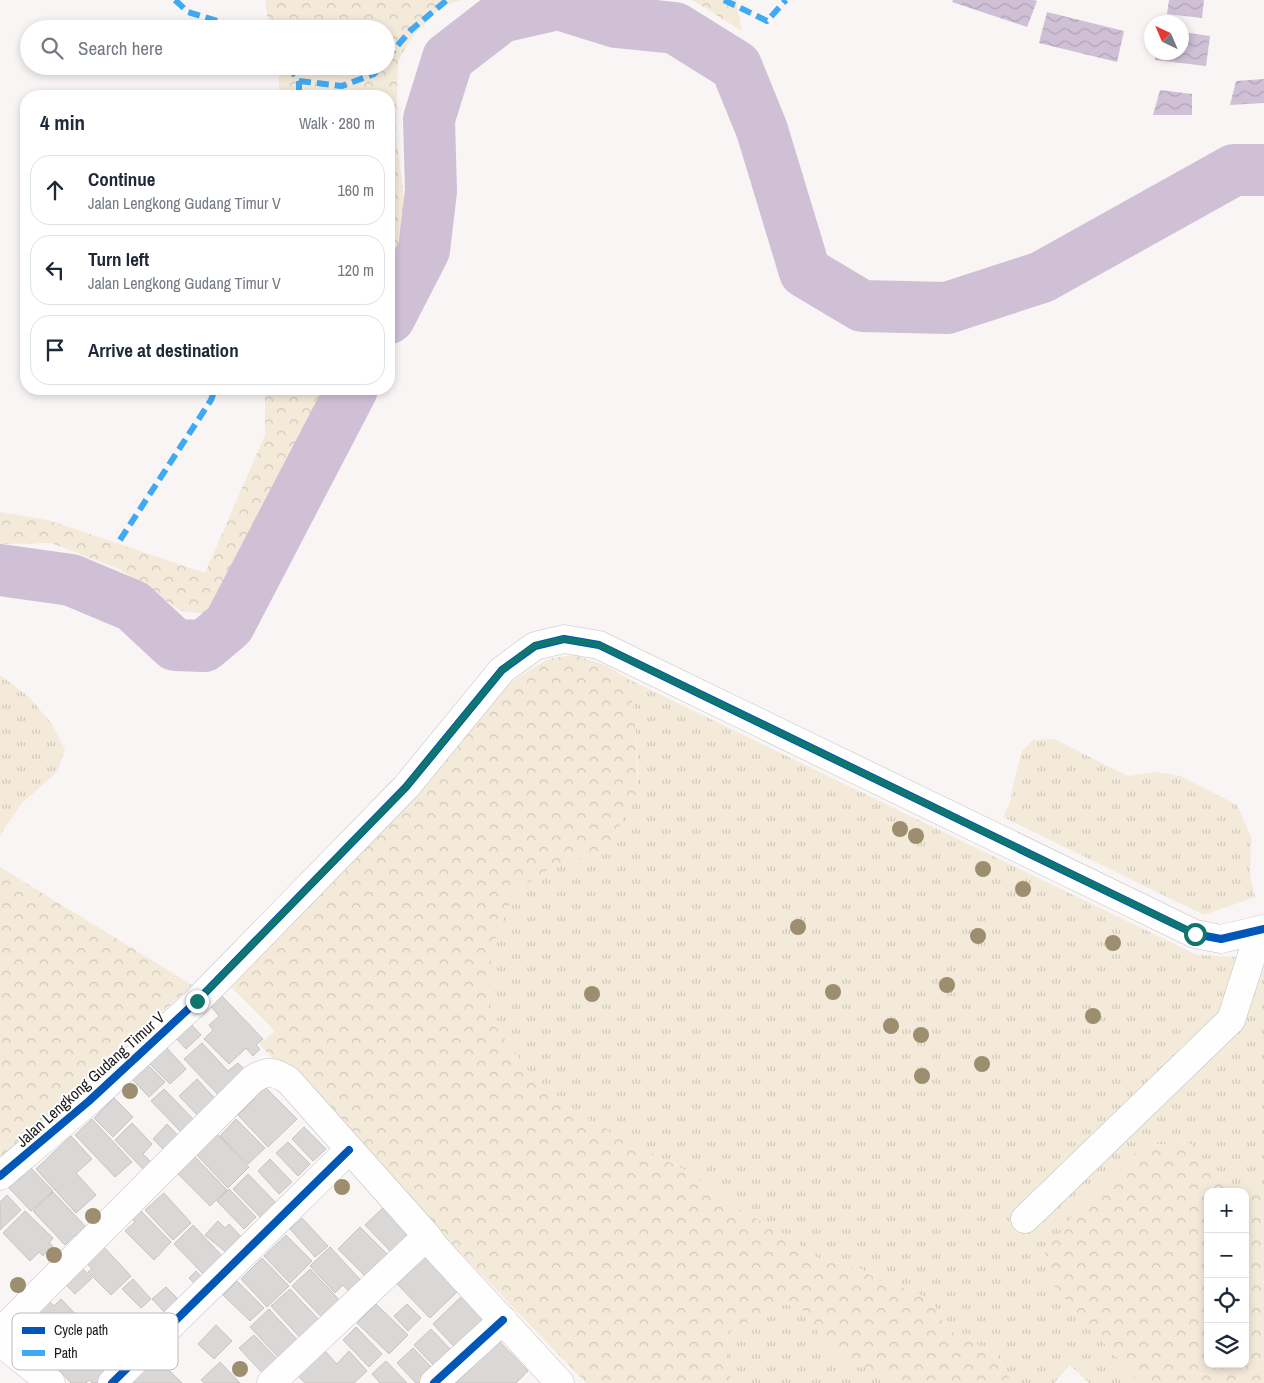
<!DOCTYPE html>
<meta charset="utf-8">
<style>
:root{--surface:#fff;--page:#f6f6f7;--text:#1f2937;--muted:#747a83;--line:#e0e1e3}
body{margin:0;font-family:"Archivo Narrow",sans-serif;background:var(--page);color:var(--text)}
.controls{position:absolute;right:15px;bottom:15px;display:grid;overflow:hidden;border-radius:10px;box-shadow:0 2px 8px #0003}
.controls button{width:45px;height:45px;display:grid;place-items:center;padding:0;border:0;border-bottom:1px solid var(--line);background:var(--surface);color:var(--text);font:25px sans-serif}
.compass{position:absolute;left:1144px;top:15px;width:45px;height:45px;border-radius:50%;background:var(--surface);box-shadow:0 2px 8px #0003;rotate:316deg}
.stop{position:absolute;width:15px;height:15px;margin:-11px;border:4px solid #0f766e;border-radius:50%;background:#fff}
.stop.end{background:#0f766e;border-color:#fff;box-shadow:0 1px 5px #0008}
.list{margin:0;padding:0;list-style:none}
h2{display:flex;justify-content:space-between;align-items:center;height:65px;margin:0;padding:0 20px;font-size:21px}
h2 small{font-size:16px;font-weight:400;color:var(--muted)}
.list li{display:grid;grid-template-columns:32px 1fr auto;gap:15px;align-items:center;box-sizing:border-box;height:70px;margin:0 10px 10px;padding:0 10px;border:1px solid var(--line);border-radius:20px}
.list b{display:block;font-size:19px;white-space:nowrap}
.list p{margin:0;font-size:16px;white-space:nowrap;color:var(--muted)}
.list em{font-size:16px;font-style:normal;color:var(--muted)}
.icon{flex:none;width:28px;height:28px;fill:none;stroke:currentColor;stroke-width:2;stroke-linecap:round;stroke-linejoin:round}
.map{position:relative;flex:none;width:1264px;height:1383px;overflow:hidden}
.search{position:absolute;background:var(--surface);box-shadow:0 2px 8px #0003;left:20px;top:20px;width:375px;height:55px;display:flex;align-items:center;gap:12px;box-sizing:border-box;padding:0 18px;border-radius:28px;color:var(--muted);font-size:19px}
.panel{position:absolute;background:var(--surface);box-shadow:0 2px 8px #0003;left:20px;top:90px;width:375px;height:305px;border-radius:20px}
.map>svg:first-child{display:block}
.grass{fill:url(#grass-tufts)}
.forest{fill:url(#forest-crowns);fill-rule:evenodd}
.water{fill:url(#water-waves)}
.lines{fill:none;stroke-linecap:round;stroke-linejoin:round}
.river{stroke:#cfc0d6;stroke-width:52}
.building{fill:#dad8d7;stroke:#c6c3c2}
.minor-casing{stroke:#c5c2c2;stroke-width:29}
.minor{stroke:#fefefe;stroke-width:28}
.quiet{stroke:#3fa9f5;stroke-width:6;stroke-dasharray:12 6;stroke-linecap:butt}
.cycleway-casing{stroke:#fff;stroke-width:11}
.cycleway{stroke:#0057b8;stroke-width:8}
.tree{fill:#9c8e6e}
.route{stroke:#0f766e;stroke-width:6}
.labels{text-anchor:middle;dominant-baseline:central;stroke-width:4;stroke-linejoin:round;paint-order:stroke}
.street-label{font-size:16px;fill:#1c1a1a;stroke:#fff}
.key{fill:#fff;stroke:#bbbaba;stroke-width:1}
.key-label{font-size:14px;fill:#1c1a1a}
</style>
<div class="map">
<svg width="1264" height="1383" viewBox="0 0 1264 1383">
<defs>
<pattern id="grass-tufts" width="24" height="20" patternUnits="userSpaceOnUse" patternTransform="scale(1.25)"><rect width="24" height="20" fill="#f3eada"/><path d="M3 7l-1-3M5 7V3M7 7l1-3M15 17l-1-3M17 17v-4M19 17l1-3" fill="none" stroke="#d0c8ba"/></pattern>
<pattern id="forest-crowns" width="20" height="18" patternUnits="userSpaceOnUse" patternTransform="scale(1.25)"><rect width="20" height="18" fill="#f3eada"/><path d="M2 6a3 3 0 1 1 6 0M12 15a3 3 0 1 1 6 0" fill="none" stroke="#d0c8ba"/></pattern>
<pattern id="water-waves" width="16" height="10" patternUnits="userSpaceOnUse" patternTransform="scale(1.25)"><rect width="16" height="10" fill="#cfc0d6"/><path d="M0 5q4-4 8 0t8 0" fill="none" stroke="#b1a4b7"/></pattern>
</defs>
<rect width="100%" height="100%" fill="#f9f5f5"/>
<g class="grass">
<polygon points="0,675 29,697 52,724 65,749 57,772 22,803 0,835"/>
<path d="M630 680 1197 955 1264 958V1193C1255 1194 1249 1191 1241 1188 1218 1178 1203 1163 1190 1143L1143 1145 1072 1216 1132 1374 1139 1383H1089L1070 1365 1054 1383H1012L996 1353 957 1336 943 1322 932 1301 911 1290 880 1281 861 1269 843 1264 825 1262 809 1253 792 1238 745 1213 684 1170 549 1098 488 1017 492 947 515 892 552 867 607 848 638 793V772L635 722Z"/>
<polygon points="1054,739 1128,776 1156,772 1181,776 1237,805 1251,837 1250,875 1255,897 1204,915 1003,817 1010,803 1014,781 1022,751 1033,740"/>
<path d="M785 1304C791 1306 801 1308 806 1313 813 1320 817 1331 822 1339 839 1362 865 1372 893 1372L903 1383H731L727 1333Z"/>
</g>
<g class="forest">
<polygon points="265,0 462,0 442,6 411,38 398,61 396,135 407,219 408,254 389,290 389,96 279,96 279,69 276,66 386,66 386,29 269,29"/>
<polygon points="692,0 736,0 742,31"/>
<polygon points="265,389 335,389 227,590 206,614 181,611 119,569 51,543 0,544 0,512 48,520 205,573 265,435"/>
<path d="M574 655 605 665 630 680 635 722 638 793 607 848 552 867 515 892 492 947 488 1017 549 1098 684 1170 745 1213 792 1238 809 1253 825 1262 843 1264 861 1269 880 1281 911 1290 932 1301 943 1322 957 1336 996 1353 1012 1383H903L893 1373C865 1372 839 1362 822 1339 817 1331 813 1320 806 1313 801 1308 791 1306 785 1304L727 1333 731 1383H586L259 1044 275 1031 230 986 511 682 548 659Z"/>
<polygon points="0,867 192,985 19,1142 0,1157"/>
<path d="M1191 1143C1203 1163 1218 1178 1241 1188 1249 1191 1255 1194 1264 1193V1383H1139L1052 1284 1043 1256 1072 1216 1143 1145ZM1208 1192H1245V1364H1208Z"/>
</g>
<g class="water">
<polygon points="953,0 1034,0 1037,1 1027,27 952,2"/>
<polygon points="1169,0 1204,0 1202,18 1167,14"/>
<polygon points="1047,12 1124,31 1117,62 1039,43"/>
<polygon points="1182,32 1210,36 1206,66 1155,60 1156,53 1182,52"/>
<polygon points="1264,79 1264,103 1230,105 1236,81"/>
<polygon points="1160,90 1192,94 1192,115 1153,115"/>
</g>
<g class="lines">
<g class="river">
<polyline points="389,318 424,250 431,191 429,119 448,58 501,17 558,4 616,22 675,28 736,66 762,130 805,272 862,306 947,308 1042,277 1234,170 1264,170"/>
<polyline points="0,570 71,580 133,606 175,645 204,646 229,625 352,389"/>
</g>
</g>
<g class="building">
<polygon points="220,994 263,1039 256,1045 260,1049 253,1056 246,1048 229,1064 204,1039 213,1030 209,1025 219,1016 209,1004"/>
<polygon points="188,1021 201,1035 186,1049 173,1035"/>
<polygon points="202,1043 228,1071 238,1063 249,1074 223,1100 184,1059"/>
<polygon points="166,1047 186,1069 170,1084 149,1063"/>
<polygon points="147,1064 165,1082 149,1097 132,1079"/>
<polygon points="197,1079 220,1104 203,1121 179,1096"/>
<polygon points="261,1083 297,1119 268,1147 238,1115 254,1099 249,1094"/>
<polygon points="164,1089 194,1120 181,1132 151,1101"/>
<polygon points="114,1098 133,1117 113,1137 94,1118"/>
<polygon points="92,1119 132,1162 115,1177 75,1135"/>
<polygon points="236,1119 265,1148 248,1164 220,1136"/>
<polygon points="132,1123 152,1144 143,1154 153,1164 146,1172 115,1140"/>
<polygon points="167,1124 183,1141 169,1155 153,1139"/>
<polygon points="304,1127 326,1149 313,1161 292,1139"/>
<polygon points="215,1132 249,1167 228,1188 194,1152"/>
<polygon points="71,1136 92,1159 76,1173 96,1195 76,1213 36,1169"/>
<polygon points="288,1142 310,1164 298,1176 276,1153"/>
<polygon points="195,1157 227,1190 210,1206 178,1174"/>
<polygon points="270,1159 292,1182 279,1194 258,1171"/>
<polygon points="31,1168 53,1191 31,1211 7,1186 15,1178 18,1180"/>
<polygon points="248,1174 280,1207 265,1222 233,1189"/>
<polygon points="229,1189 256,1217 244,1229 217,1201"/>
<polygon points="53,1192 87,1228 77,1237 75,1235 65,1245 33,1211"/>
<polygon points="164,1193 191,1223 173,1240 145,1210"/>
<polygon points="7,1195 21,1210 0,1230 0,1202"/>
<polygon points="385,1206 413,1236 394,1255 365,1225"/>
<polygon points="138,1208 171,1242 154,1260 125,1231 135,1222 130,1217"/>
<polygon points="25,1211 53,1238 49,1243 53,1246 43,1256 39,1252 30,1261 3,1233"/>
<polygon points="302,1218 328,1246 315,1257 290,1229"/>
<polygon points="218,1221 225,1228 229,1224 244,1240 228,1254 205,1235"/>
<polygon points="193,1225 225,1259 206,1277 174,1244"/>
<polygon points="360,1227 391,1258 369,1280 338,1249"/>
<polygon points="286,1235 312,1261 290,1283 264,1256"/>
<polygon points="99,1242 131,1276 111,1295 88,1272 92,1269 82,1258"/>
<polygon points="330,1247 368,1288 356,1299 343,1285 335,1293 310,1266"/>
<polygon points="426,1256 459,1290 430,1318 397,1284"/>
<polygon points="262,1258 289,1286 267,1307 241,1279"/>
<polygon points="78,1264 92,1278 75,1294 61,1280"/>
<polygon points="310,1269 345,1306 327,1323 292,1286"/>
<polygon points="196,1271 205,1280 198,1287 189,1278"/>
<polygon points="133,1279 151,1299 141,1308 122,1289"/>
<polygon points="237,1281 264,1308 250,1321 223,1295"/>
<polygon points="166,1287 184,1305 170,1318 152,1299"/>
<polygon points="290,1289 323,1324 304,1342 271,1306"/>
<polygon points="465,1293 492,1320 459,1352 433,1324"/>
<polygon points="46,1298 54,1306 61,1299 83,1322 46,1356 23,1332 36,1320 30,1314"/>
<polygon points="376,1304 408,1335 389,1354 357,1323"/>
<polygon points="407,1304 421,1318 408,1331 394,1316"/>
<polygon points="269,1309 302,1345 283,1362 250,1327"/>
<polygon points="216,1325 232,1341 214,1359 198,1344"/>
<polygon points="356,1327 382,1354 369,1367 343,1340"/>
<polygon points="431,1329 453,1352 436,1368 414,1345"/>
<polygon points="71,1334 83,1346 89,1341 116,1370 102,1383 92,1383 89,1380 86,1383 71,1383 55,1366 60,1361 51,1353"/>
<polygon points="254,1335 282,1364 267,1378 239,1348"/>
<polygon points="499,1341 528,1371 516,1383 456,1383"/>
<polygon points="413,1348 434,1370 420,1383 416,1383 397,1363"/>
<polygon points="324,1350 337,1364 349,1351 367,1371 354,1383 305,1383 297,1375"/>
<polygon points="155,1357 182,1383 129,1383"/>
<polygon points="386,1361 407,1383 380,1383 372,1374"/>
<polygon points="220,1362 240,1383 205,1383 201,1380"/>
</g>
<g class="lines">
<g class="minor-casing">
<g id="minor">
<polyline points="0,1176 89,1101 197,1001 406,787 502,670 535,646 564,639 599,645 1195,934 1221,939 1264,929"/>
<polyline points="1025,1219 1231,1020 1260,930"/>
<path d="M0 1332 253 1079C268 1070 273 1071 288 1080L427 1236 434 1246 560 1383"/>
<polyline points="0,1342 51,1383"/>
<polyline points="112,1383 349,1150"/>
<polyline points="271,1383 427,1236"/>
<polyline points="434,1383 503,1320"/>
</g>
</g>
<use href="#minor" class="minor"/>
<g class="quiet">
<polyline points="175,0 188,12 243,29"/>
<polyline points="724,0 767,21 786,0"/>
<polyline points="386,59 411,30 447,0"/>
<polyline points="288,66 299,81 299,96"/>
<polyline points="299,81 342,86 374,74 380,66"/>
<polyline points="120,540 211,400 215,389"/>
</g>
<g class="cycleway-casing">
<g id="cycleway">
<polyline points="0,1176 89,1101 197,1001 406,787 502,670 535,646 564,639 599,645 1195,934 1221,939 1264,929"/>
<polyline points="112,1383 349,1150"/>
<polyline points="434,1383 503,1320"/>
</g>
</g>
<use href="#cycleway" class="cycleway"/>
</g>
<g class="tree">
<circle cx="900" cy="829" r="8"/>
<circle cx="916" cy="836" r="8"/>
<circle cx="983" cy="869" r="8"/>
<circle cx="1023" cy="889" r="8"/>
<circle cx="798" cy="927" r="8"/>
<circle cx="978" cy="936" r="8"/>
<circle cx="1113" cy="943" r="8"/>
<circle cx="947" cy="985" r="8"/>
<circle cx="833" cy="992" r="8"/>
<circle cx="592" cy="994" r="8"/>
<circle cx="1093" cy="1016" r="8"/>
<circle cx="891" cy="1026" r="8"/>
<circle cx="921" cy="1035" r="8"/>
<circle cx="982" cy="1064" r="8"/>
<circle cx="922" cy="1076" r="8"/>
<circle cx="130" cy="1091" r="8"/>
<circle cx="342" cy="1187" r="8"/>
<circle cx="93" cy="1216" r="8"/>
<circle cx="54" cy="1255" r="8"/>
<circle cx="18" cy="1285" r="8"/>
<circle cx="240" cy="1369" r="8"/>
</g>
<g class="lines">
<polyline class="route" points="197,1001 406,787 502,670 534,646 564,639 599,645 1195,934"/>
</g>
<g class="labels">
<g class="street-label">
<text transform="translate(90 1079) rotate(-42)">Jalan Lengkong Gudang Timur V</text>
</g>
</g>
<rect x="12" y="1313" width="166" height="57" rx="8" class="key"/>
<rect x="22" y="1327" width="23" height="7" fill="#0057b8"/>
<rect x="22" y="1350" width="23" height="6" fill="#3fa9f5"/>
<g class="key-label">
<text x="54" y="1335">Cycle path</text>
<text x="54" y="1358">Path</text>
</g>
</svg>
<div class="controls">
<button>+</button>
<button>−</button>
<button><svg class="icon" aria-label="locate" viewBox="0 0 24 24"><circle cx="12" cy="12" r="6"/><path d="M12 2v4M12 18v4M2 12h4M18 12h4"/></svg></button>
<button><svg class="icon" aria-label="layers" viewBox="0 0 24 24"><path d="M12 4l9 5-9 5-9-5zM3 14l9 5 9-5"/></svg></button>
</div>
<svg class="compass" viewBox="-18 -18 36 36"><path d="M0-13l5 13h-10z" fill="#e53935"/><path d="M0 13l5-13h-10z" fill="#747a83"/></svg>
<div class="stop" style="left:1195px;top:934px"></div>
<div class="stop end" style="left:197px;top:1001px"></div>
<div class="search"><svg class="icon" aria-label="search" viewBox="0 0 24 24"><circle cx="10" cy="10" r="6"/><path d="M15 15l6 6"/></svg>Search here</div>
<section class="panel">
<h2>4 min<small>Walk · 280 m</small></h2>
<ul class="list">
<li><svg class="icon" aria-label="ahead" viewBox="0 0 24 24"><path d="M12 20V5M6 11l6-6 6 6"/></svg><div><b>Continue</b><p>Jalan Lengkong Gudang Timur V</p></div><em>160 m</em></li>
<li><svg class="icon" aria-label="left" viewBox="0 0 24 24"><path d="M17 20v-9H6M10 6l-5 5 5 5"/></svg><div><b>Turn left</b><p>Jalan Lengkong Gudang Timur V</p></div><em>120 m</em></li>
<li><svg class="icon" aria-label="arrive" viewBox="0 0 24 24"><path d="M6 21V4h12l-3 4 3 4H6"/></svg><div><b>Arrive at destination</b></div></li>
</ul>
</section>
</div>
